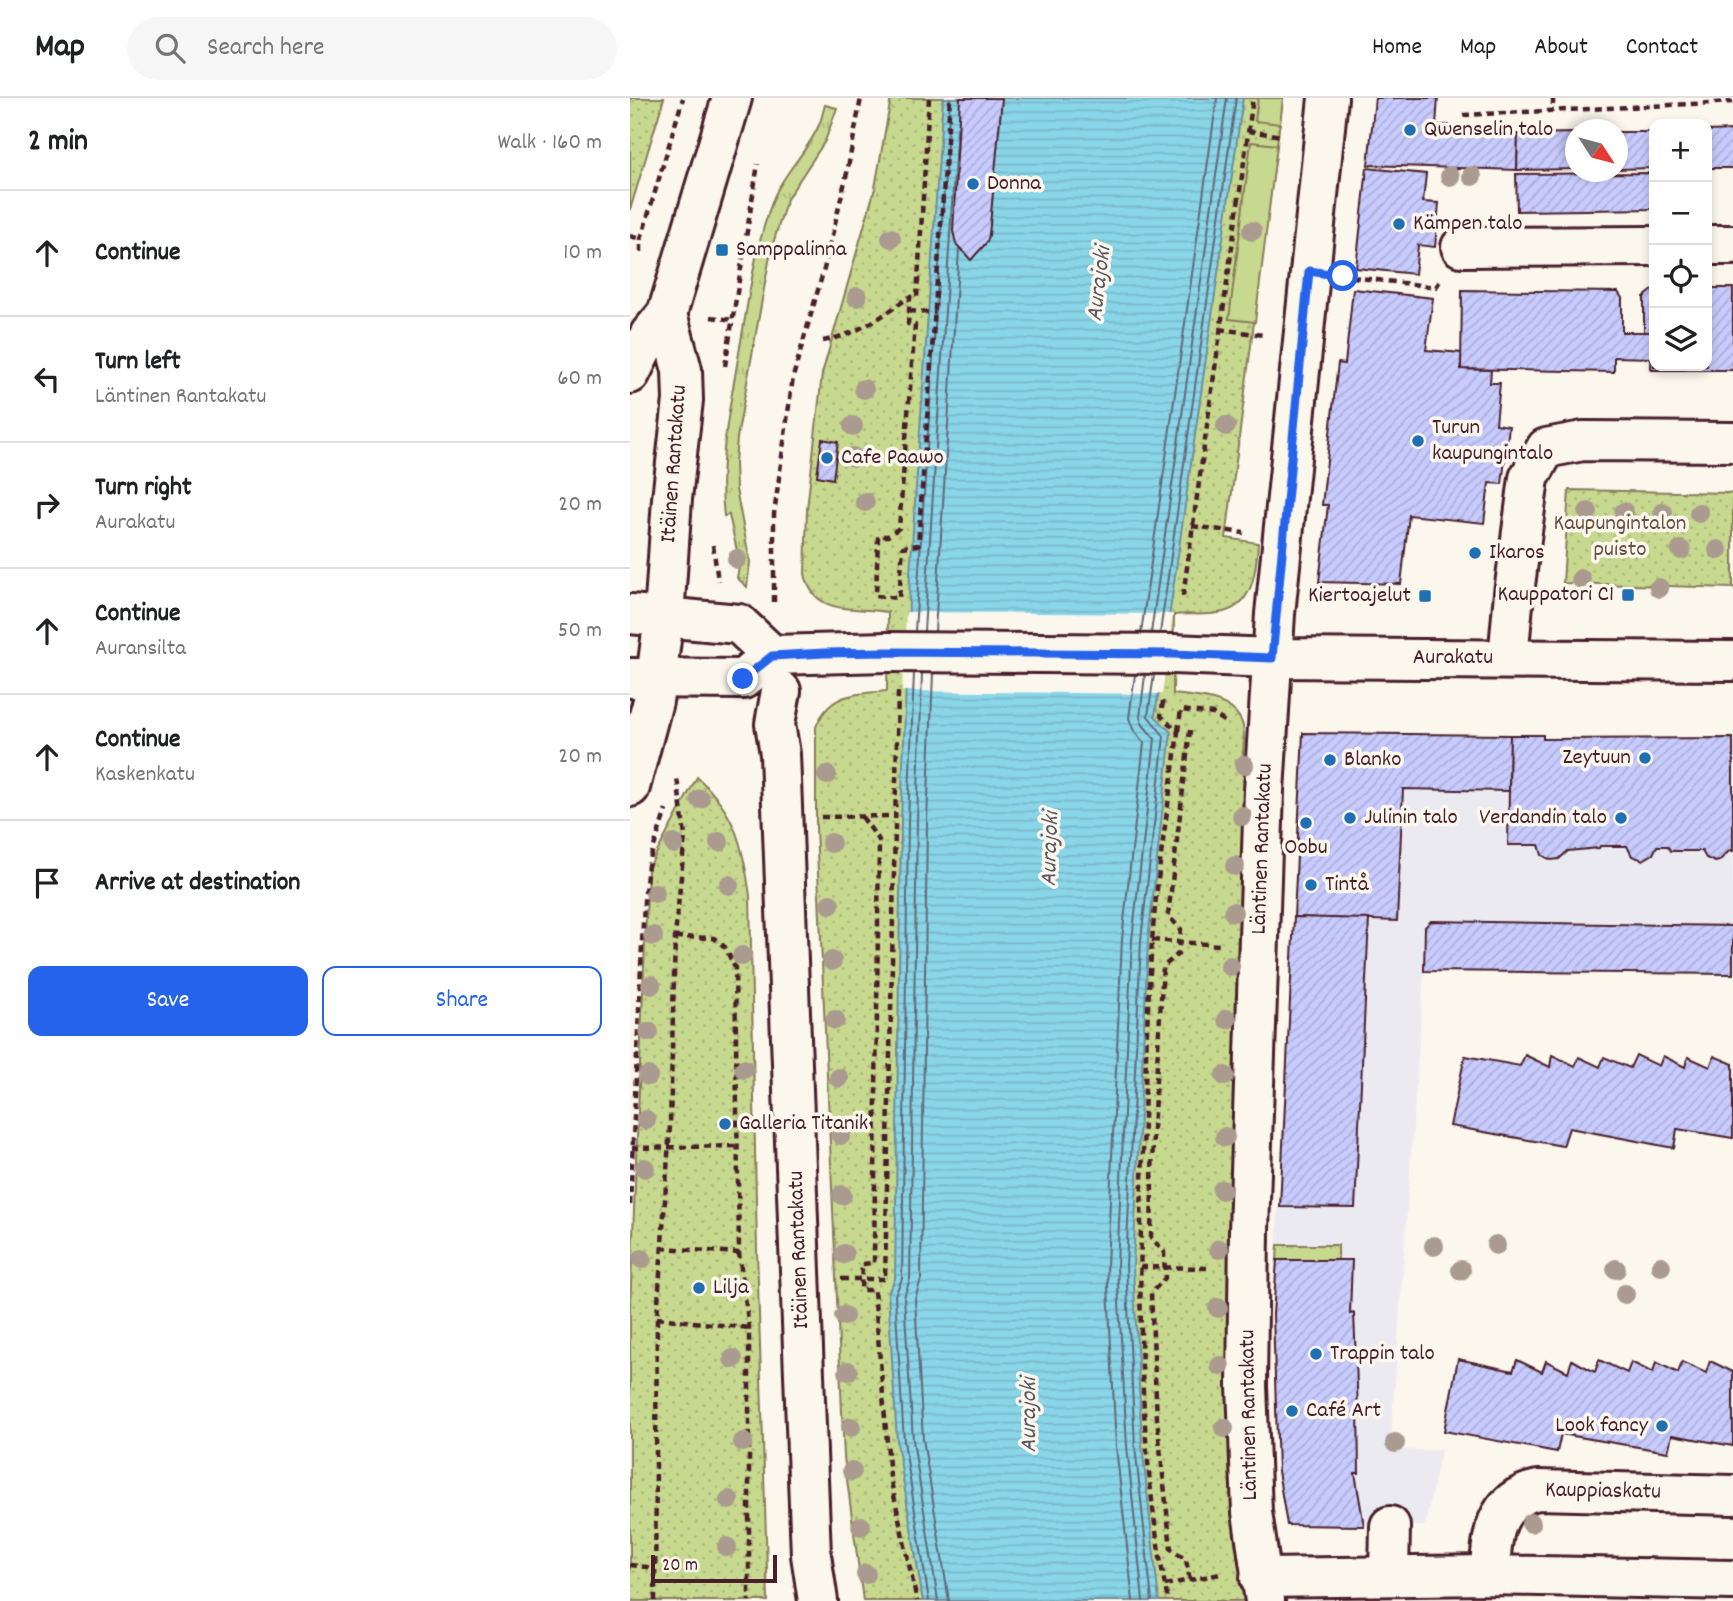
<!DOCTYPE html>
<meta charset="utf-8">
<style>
:root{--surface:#fff;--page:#f6f6f6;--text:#202124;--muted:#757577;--line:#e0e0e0;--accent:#2563eb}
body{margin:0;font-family:Dekko,sans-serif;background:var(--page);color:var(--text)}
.controls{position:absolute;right:21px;top:21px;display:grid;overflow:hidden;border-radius:14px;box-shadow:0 4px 10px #0003}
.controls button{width:63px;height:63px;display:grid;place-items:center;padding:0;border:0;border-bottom:2px solid var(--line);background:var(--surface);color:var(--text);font:35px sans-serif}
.compass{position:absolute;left:935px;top:21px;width:63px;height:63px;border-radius:50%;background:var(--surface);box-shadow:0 4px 10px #0003;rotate:126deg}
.scale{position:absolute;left:21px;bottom:18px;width:126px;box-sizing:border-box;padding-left:7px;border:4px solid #4a1f2b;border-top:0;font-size:19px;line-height:24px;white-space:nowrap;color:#4a1f2b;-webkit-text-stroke:5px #fbf7ec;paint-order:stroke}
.stop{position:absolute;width:21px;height:21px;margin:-16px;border:5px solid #2563eb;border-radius:50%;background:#fff}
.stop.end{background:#2563eb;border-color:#fff;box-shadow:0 2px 7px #0008}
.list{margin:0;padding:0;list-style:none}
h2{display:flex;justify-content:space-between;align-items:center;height:91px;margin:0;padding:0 28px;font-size:30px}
h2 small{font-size:23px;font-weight:400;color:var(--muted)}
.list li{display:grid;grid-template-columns:46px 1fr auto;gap:21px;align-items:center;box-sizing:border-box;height:126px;padding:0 28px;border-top:2px solid var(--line)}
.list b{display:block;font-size:26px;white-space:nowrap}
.list p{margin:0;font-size:23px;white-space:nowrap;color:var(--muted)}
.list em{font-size:23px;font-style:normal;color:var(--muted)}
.actions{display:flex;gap:14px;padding:21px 28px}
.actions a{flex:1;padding:16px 0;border:2px solid var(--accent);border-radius:14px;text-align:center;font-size:24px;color:var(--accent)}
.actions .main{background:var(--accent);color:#fff}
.icon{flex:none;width:38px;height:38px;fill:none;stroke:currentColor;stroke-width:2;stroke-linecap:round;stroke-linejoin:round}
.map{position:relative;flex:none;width:1103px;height:1503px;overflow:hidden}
header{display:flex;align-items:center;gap:42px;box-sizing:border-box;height:98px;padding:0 35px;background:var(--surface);border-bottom:2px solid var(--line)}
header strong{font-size:33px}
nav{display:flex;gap:38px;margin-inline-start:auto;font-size:24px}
.search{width:490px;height:63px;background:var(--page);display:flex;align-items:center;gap:18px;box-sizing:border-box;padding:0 24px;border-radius:38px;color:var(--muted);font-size:26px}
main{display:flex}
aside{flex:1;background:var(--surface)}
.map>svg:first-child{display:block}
.built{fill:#ebeaf1}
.grass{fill:url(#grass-tufts);stroke:#887c5c;stroke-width:2}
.park{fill:url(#park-dots);stroke:#887c5c;stroke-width:2}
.garden{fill:#c7d98e;stroke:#887c5c;stroke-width:2}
.water{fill:url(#water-rules);stroke:#708d9c;stroke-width:2}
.pier{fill:#fbf7ec}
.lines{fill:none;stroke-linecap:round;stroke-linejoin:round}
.shore{stroke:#636877;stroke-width:2}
.building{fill:url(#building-hatch);stroke:#4a1f2b;stroke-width:2}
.minor-casing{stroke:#4a1f2b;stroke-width:44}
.major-casing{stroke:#4a1f2b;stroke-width:44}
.path{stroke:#4a1f2b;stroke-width:4.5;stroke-dasharray:7 5;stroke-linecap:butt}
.minor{stroke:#fbf7ec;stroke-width:38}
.major{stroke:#fbf7ec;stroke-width:38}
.major-bridge-casing{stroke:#4a1f2b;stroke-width:44;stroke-linecap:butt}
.major-bridge{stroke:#fbf7ec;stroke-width:38}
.tree{fill:#ab9a90}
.route{stroke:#2563eb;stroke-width:9}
.poi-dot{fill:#1f6fb2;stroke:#fbf7ec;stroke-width:2.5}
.labels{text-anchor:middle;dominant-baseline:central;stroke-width:7;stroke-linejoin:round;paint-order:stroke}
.poi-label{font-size:23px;fill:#4a1f2b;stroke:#fbf7ec;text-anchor:start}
.street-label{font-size:23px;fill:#4a1f2b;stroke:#fbf7ec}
.park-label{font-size:23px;fill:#694e44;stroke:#fbf7ec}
.water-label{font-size:24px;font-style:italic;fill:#5d5664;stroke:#fbf7ec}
</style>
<header>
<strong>Map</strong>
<div class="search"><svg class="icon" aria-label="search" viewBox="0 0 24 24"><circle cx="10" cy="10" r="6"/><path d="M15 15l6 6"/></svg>Search here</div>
<nav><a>Home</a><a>Map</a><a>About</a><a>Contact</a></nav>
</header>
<main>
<aside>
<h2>2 min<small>Walk · 160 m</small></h2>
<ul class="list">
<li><svg class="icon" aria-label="ahead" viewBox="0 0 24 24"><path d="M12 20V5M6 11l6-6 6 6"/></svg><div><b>Continue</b></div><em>10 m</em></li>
<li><svg class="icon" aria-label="left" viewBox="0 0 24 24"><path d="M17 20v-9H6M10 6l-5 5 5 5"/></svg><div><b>Turn left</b><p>Läntinen Rantakatu</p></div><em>60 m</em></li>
<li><svg class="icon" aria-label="right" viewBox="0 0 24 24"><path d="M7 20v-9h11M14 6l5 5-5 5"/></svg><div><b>Turn right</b><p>Aurakatu</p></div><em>20 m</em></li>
<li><svg class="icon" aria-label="ahead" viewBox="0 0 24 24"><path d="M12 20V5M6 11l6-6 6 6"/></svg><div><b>Continue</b><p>Auransilta</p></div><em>50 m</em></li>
<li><svg class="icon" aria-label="ahead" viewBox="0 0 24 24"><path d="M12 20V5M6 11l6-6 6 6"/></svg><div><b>Continue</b><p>Kaskenkatu</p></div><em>20 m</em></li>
<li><svg class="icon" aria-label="arrive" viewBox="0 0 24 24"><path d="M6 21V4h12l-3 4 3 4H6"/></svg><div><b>Arrive at destination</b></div></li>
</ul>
<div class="actions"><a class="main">Save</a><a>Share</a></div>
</aside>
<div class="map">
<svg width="1103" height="1503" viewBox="0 0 1103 1503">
<defs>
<pattern id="grass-tufts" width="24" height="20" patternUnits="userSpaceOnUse" patternTransform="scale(1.75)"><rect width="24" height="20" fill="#c7d98e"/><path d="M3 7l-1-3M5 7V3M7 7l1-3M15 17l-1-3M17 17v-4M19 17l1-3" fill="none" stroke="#acba7b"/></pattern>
<pattern id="park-dots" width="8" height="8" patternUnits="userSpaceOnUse" patternTransform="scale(1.75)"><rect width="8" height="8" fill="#c7d98e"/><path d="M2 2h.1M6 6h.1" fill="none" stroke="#acba7b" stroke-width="1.8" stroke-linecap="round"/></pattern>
<pattern id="water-rules" width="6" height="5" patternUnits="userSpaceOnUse" patternTransform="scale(1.75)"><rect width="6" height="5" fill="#89d6e8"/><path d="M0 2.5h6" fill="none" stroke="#78b7c7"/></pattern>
<pattern id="building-hatch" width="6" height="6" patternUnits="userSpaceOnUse" patternTransform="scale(1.75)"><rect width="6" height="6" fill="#c7cbfd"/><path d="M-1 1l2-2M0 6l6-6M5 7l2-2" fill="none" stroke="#acaed9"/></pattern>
</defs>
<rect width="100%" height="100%" fill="#fbf7ec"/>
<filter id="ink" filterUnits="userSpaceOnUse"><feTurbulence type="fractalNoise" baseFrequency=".0143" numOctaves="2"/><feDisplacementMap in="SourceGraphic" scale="14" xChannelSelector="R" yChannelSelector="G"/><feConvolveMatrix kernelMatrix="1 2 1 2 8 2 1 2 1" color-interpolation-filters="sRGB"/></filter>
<g filter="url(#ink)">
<polygon class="built" points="673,635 913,637 914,641 1103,640 1103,876 794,874 760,1352 811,1352 795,1428 657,1427 648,1373 643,1216"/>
<g class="grass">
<path d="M195 7 207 10 195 43 157 101 141 152 107 340 105 365 106 391 120 464 117 489 107 480 109 469 101 460 107 453 99 417 94 418C87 362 101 305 110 249 119 199 125 147 144 99 155 73 178 53 189 27 192 21 193 13 195 7Z"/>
<polygon points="648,1147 708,1147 708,1162 647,1162"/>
</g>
<g class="park">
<polygon points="0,0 34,0 0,112"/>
<path d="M261 0H653L596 440 628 445C626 473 624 510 588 515 574 518 558 515 544 517L543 596C567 599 605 599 613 628 615 638 613 651 613 661L623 664 598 1210 603 1387 614 1503H233L214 1359 186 730V629C200 594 224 597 257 593L258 514C224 508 184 519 175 476L177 411 192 276 245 90Z"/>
<polygon points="939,392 1103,395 1103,490 933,485"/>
<path d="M67 679C106 715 113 748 120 798L127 1153 138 1503H0V1210L18 771Z"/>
</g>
<g class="garden">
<polygon points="628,0 653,0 650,26 625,23"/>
<polygon points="621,44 647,47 625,224 599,221"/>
</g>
<polygon class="water" points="313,0 613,0 525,618 541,634 518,843 503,1168 512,1347 529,1503 293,1503 267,1344 258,1195 265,1181 271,722 280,476"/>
<polygon class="pier" points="276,514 543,516 532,596 272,593"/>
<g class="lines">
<g class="shore">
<polyline points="285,533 320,0"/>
<polyline points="294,533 327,30"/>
<polyline points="305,533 329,151"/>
<polyline points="511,535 587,0"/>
<polyline points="521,535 597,0"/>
<polyline points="530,535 606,0"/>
<polyline points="284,575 278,723 272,1181 265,1197 274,1343 299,1503"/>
<polyline points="292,575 287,723 280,1181 274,1199 283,1342 308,1503"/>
<polyline points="303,575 297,723 291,1181 285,1201 293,1341 319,1503"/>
<polyline points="503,1503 486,1349 477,1168 492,841 514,645 503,631 499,620 505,577"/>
<polyline points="513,1503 497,1348 487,1168 502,842 525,641 513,627 510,619 515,577"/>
<polyline points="522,1503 505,1348 496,1168 511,842 534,638 518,618 524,577"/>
</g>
</g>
<g class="building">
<polygon points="330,0 372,0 359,137 357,144 341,162 326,146 323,133"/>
<polygon points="745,0 808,0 806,27 819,27 820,37 888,36 887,72 738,67"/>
<polygon points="1103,32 1103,70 1077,70 1077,33"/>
<polygon points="988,34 1024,34 1024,70 988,71"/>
<polygon points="946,35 946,71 887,72 888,36"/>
<polygon points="737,70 796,76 793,104 809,105 805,149 788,147 785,176 726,170"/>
<polygon points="1024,75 1024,111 887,113 886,76"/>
<polygon points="1077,190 1103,190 1103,272 1021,272 1022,234 1014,235 1014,199 1024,191 1024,268 1077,268"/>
<polygon points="723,191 803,200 796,252 832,255 831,271 861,272 860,285 870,285 866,326 879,328 872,386 859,385 854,425 779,417 771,486 689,484 698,407 692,407 708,265 715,266"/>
<polygon points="832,192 988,194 992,200 992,234 1022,234 1022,260 984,259 984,274 831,271"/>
<polygon points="192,341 208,344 203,381 187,378"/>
<polygon points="673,635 880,637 879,693 773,691 767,823 664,819"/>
<polygon points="880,637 913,637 913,641 1103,640 1103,753 1100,752 1089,763 1085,764 1076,760 1072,753 1041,753 1037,748 1027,748 1023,756 1013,762 1002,758 997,748 970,748 969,750 938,753 929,761 921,762 912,757 909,747 878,747"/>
<polygon points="664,819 739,821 725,1110 650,1109"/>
<polygon points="801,823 1103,828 1103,876 794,873 795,829"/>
<polygon points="895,957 920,969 922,957 945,968 949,959 970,969 974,959 1000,970 1006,957 1029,968 1033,958 1055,969 1058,959 1080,969 1084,958 1103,966 1103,1040 1047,1031 1044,1050 939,1030 933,1048 820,1028 835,958 890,968"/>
<polygon points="647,1162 722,1162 720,1216 724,1215 728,1312 729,1375 725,1375 734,1428 657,1427 648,1373 643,1216"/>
<polygon points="828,1261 883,1273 887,1262 912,1274 916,1263 938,1274 942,1262 965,1274 969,1262 997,1275 1001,1264 1023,1275 1026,1264 1048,1275 1052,1264 1076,1275 1080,1263 1103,1274 1103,1348 1042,1337 1038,1354 931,1336 927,1354 814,1333"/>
</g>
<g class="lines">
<g class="minor-casing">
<g id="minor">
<polyline points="1077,147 1103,147"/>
<polyline points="831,149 1024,148"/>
<polyline points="0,276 20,236 37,216 102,0"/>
<polyline points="34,519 42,401 53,302 52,272 37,216"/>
<polyline points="878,561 884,495 899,380 916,350 953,343 1103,344"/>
<polyline points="151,593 145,626 150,656 181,1457 188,1503"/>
<path d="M860 1477C861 1439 864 1401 908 1392L1103 1397"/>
<polyline points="759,1478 760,1428"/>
<polyline points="630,1480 860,1477 1103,1482"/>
<polyline points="635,1503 622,1414 617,1288 619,1133 634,693 645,516 698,0"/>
</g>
</g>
<g class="major-casing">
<g id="major">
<polyline points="0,516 109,526 142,557"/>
<polyline points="543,556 642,560 1103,563"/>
<polyline points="0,580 113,581 142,557 257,554"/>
<polyline points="0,689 23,603 34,519"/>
</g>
</g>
<g class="path">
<polyline points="299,0 287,199 280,199 278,226 285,227 269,430 258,438 248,438 246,498 269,500 273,449 288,447 320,0"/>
<polyline points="923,0 923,12"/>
<polyline points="833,17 1103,4"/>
<polyline points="618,33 652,38"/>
<polyline points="0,138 11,141"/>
<polyline points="11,154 11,141 53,0"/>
<polyline points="722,179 806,189 810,183"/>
<polyline points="279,213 305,215"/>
<polyline points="81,219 103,222"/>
<polyline points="589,231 633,237"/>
<path d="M193 243C226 237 252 219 279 199"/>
<polyline points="95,268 128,66"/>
<polyline points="562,428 614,435"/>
<polyline points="83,447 88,483"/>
<polyline points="553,498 623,0"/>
<polyline points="144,504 144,416 163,279 194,171 217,75 231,0"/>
<path d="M533 603 531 618 548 634C539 704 527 774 522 844 516 923 515 1003 512 1082 508 1222 510 1365 538 1503"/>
<polyline points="560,632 538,818 551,831 548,856 533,869 523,1031 521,1140 534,1154 535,1180 521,1195 527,1321 541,1451 556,1462 560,1482"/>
<polyline points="548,633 551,612 583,616 598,626"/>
<polyline points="191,719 264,718"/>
<polyline points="232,719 249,742 244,1165 232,1166 231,1192 244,1192 260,1379 287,1503"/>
<polyline points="45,839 84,840 95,849 105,870 109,1155 119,1230 119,1503"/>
<polyline points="522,842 590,847"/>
<polyline points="2,1050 106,1048"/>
<polyline points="0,1107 14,803 18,767 36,712"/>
<polyline points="31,1150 109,1155"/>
<polyline points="510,1169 579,1170"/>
<polyline points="211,1181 255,1181 268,593"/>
<polyline points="27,1220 119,1230"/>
<polyline points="0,1467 25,1470"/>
<polyline points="535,1487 590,1476"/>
<polyline points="25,1503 27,1220 40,1028 45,839 55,738 47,680"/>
</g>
<use href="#minor" class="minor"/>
<use href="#major" class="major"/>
<g class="major-bridge-casing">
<polyline id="major-bridge" points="257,554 543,556"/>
</g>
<use href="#major-bridge" class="major-bridge"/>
</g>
<g class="tree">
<circle cx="820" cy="78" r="10"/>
<circle cx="842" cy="78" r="10"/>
<circle cx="622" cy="133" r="10"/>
<circle cx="261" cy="140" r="10"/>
<circle cx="227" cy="199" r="10"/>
<circle cx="234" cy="291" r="10"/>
<circle cx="223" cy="328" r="10"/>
<circle cx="596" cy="328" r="10"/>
<circle cx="223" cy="359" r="10"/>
<circle cx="235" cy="404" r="10"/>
<circle cx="958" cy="414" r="10"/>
<circle cx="994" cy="414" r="10"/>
<circle cx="1033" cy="414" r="10"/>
<circle cx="1069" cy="415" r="10"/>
<circle cx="1051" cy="452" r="10"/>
<circle cx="1088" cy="452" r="10"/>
<circle cx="107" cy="461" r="10"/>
<circle cx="951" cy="481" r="10"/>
<circle cx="1029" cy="490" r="10"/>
<circle cx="614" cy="667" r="10"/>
<circle cx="197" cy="677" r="10"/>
<circle cx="70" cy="701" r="10"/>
<circle cx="612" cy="718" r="10"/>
<circle cx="89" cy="744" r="10"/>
<circle cx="201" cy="745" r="10"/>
<circle cx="44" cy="746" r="10"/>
<circle cx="605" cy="768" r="10"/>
<circle cx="99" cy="787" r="10"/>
<circle cx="25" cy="795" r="10"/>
<circle cx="200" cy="806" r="10"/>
<circle cx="603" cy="814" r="10"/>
<circle cx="23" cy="838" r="10"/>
<circle cx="112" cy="858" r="10"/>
<circle cx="202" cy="863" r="10"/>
<circle cx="600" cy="868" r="10"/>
<circle cx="21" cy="887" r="10"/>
<circle cx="597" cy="921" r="10"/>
<circle cx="205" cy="922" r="10"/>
<circle cx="19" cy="934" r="10"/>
<circle cx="114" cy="971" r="10"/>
<circle cx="18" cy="978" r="10"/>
<circle cx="595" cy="978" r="10"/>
<circle cx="209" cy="980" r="10"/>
<circle cx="16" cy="1022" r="10"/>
<circle cx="211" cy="1037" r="10"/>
<circle cx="595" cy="1039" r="10"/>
<circle cx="15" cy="1070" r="10"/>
<circle cx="592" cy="1092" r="10"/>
<circle cx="212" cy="1097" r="10"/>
<circle cx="866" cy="1147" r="10"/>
<circle cx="804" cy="1148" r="10"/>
<circle cx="589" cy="1151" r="10"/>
<circle cx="214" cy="1156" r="10"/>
<circle cx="12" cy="1161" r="10"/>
<circle cx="1031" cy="1168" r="10"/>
<circle cx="986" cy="1171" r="10"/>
<circle cx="831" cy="1172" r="10"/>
<circle cx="995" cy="1196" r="10"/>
<circle cx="588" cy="1210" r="10"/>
<circle cx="214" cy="1218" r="10"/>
<circle cx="103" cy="1261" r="10"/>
<circle cx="590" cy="1268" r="10"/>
<circle cx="218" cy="1273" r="10"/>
<circle cx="221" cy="1329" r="10"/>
<circle cx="594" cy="1330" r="10"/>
<circle cx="113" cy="1344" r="10"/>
<circle cx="765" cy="1345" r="10"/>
<circle cx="222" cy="1373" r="10"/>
<circle cx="99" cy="1402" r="10"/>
<circle cx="901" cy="1425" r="10"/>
<circle cx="231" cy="1428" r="10"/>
<circle cx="97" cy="1449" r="10"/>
<circle cx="236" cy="1476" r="10"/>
</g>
</g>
<g class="lines" filter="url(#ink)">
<polyline class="route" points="113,581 142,558 194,555 257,554 543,556 642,560 679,173 713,178"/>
</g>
<g class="poi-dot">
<circle cx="780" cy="32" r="7"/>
<circle cx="343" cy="86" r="7"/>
<circle cx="769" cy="126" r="7"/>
<rect x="85" y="145" width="14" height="14" rx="3.5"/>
<circle cx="788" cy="343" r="7"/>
<circle cx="197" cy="360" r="7"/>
<circle cx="845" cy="455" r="7"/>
<rect x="991" y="490" width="14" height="14" rx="3.5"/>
<rect x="788" y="491" width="14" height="14" rx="3.5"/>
<circle cx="1015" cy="660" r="7"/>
<circle cx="700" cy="662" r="7"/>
<circle cx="720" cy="720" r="7"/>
<circle cx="991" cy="720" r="7"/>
<circle cx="676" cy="725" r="7"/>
<circle cx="681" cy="787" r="7"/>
<circle cx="95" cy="1026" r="7"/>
<circle cx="69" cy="1190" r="7"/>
<circle cx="686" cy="1256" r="7"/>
<circle cx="662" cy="1313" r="7"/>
<circle cx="1032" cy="1328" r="7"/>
</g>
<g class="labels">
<g class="poi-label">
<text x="794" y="32">Qwenselin talo</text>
<text x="357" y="86">Donna</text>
<text x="783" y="126">Kämpen talo</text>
<text x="106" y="152">Samppalinna</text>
<text x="802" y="330">Turun<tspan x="802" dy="26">kaupungintalo</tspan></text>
<text x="211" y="360">Cafe Paawo</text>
<text x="859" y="455">Ikaros</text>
<text x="984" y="497" text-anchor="end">Kauppatori C1</text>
<text x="781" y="498" text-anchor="end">Kiertoajelut</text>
<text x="1001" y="660" text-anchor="end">Zeytuun</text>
<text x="714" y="662">Blanko</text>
<text x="734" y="720">Julinin talo</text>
<text x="977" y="720" text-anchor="end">Verdandin talo</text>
<text x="676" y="750" text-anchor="middle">Oobu</text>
<text x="695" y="787">Tintå</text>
<text x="109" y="1026">Galleria Titanik</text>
<text x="83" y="1190">Lilja</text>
<text x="700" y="1256">Trappin talo</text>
<text x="676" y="1313">Café Art</text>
<text x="1018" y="1328" text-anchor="end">Look fancy</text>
</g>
<g class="street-label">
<text transform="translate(45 366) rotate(-86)">Itäinen Rantakatu</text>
<text x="823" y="560">Aurakatu</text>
<text transform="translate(633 751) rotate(-88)">Läntinen Rantakatu</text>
<text transform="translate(170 1152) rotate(-92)">Itäinen Rantakatu</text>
<text transform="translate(620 1317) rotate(-91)">Läntinen Rantakatu</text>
<text transform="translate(973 1394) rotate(1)">Kauppiaskatu</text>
</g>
<g class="park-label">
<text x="990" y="426">Kaupungintalon<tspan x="990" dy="26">puisto</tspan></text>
</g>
<g class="water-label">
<text transform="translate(470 186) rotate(-83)">Aurajoki</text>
<text transform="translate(421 751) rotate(-88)">Aurajoki</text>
<text transform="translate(400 1317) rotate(-90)">Aurajoki</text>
</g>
</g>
</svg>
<div class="controls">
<button>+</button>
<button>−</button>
<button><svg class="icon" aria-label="locate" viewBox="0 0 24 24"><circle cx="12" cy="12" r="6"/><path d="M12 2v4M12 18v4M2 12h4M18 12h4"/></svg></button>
<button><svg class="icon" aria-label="layers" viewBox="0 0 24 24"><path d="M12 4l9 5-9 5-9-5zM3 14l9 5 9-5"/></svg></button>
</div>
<svg class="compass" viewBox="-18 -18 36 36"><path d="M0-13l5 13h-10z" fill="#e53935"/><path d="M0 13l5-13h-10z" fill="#757577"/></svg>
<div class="scale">20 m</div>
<div class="stop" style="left:713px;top:178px"></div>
<div class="stop end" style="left:113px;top:581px"></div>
</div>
</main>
